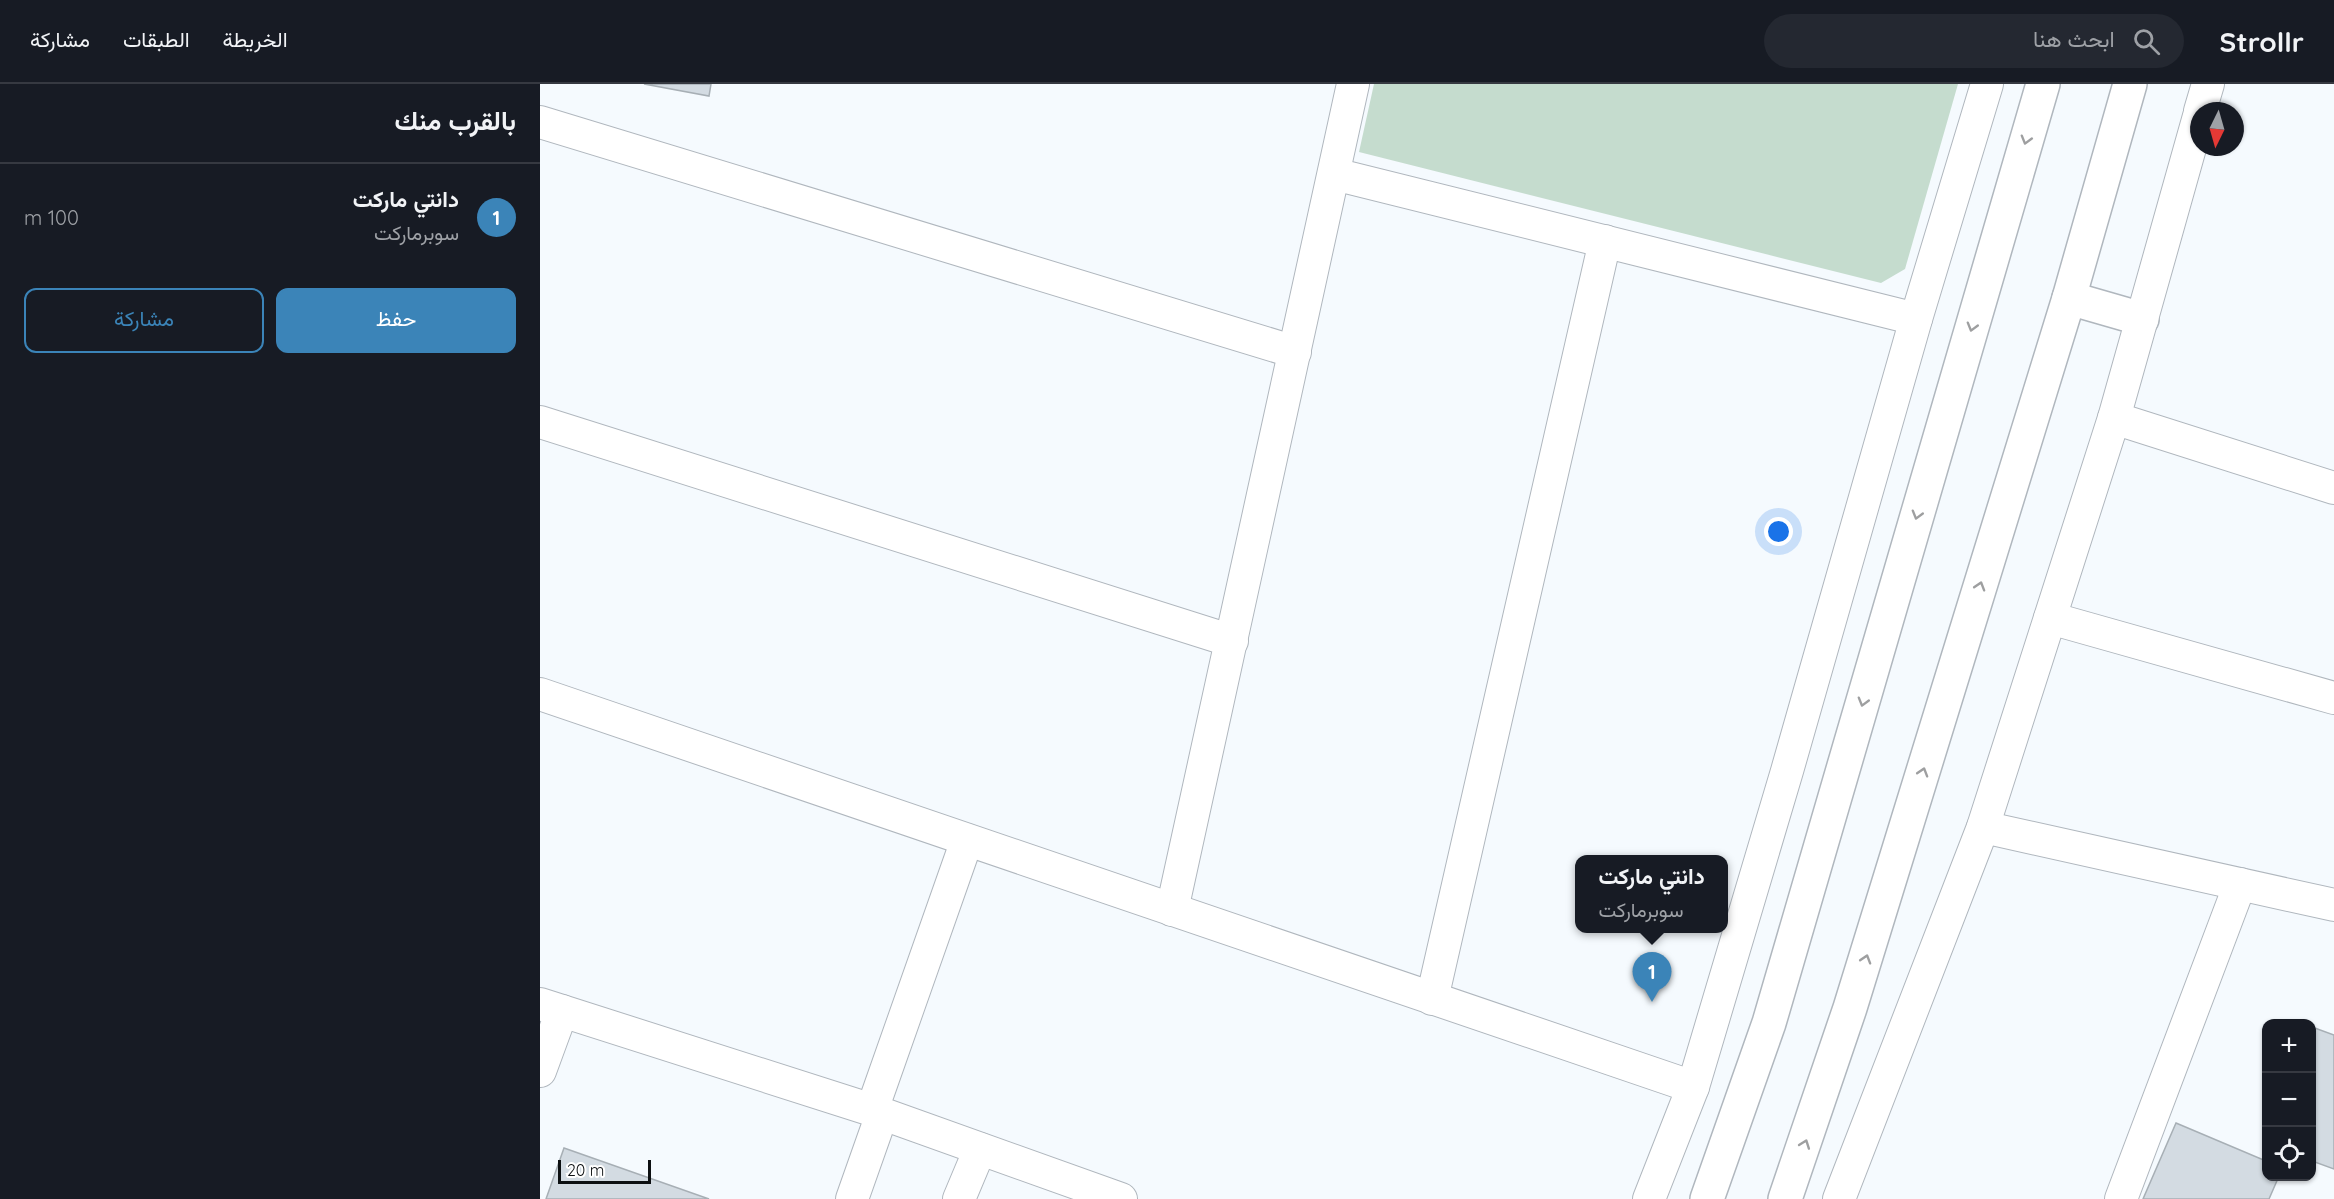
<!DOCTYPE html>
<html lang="ar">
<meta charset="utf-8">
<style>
:root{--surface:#171b24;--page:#242831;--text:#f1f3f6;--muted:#9ea1a6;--line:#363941;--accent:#3b84b8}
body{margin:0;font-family:Quicksand,Vazirmatn,sans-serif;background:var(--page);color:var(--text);direction:rtl}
.controls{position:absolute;right:18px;bottom:18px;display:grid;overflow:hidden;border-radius:12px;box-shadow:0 2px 4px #0004}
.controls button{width:54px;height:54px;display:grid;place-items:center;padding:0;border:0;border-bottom:2px solid var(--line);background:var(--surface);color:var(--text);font:30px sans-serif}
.compass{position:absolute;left:1650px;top:18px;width:54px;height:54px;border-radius:50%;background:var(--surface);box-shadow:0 2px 4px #0004;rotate:185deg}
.scale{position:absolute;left:18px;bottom:15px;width:93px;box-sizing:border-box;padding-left:6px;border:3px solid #0d1012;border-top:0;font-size:16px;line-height:21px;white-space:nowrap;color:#0d1012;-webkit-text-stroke:4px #fff;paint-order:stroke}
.you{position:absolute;left:1239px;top:448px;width:21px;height:21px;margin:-15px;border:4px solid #fff;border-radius:50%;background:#1a73e8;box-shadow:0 0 0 9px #1a73e833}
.badge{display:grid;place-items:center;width:39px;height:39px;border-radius:50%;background:var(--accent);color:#fff;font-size:20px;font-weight:700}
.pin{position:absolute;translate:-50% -50px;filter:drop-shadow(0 2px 3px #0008)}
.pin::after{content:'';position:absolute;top:32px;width:21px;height:18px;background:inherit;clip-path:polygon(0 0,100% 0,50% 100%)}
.popup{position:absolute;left:1035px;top:771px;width:153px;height:78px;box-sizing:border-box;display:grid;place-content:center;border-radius:12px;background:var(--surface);filter:drop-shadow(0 2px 4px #0005);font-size:20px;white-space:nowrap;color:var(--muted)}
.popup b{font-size:22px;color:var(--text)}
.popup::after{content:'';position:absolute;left:50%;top:100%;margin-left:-12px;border:12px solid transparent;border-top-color:var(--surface)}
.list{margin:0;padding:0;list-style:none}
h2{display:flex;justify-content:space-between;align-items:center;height:78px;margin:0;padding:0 24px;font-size:26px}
h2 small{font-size:20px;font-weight:400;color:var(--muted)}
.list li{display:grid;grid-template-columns:39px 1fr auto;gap:18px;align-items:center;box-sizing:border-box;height:108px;padding:0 24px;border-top:2px solid var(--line)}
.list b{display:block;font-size:22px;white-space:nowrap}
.list p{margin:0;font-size:20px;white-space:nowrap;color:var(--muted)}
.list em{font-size:20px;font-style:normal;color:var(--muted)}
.actions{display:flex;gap:12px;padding:18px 24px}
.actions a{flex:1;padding:14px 0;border:2px solid var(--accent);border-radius:12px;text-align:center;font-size:21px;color:var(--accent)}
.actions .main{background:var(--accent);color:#fff}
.icon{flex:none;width:33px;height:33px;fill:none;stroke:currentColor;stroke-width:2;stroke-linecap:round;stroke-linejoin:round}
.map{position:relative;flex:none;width:1794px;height:1115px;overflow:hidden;direction:ltr}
header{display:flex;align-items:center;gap:36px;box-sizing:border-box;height:84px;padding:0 30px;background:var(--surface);border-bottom:2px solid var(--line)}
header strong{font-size:28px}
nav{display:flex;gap:33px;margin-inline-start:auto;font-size:21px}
.search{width:420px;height:54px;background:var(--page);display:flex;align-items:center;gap:15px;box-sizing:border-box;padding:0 21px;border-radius:33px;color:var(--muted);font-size:22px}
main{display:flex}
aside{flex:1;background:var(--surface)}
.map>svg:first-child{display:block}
.green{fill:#c5dcce}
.building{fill:#d3dbe2;stroke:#a7afb5;stroke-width:1.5}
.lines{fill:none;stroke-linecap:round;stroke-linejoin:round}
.minor-casing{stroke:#b0b7be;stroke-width:34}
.secondary-casing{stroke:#b0b7be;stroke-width:36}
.minor{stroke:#fff;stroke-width:32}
.secondary{stroke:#fff;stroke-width:33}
.oneway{stroke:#9e9fa0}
</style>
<header>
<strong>Strollr</strong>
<div class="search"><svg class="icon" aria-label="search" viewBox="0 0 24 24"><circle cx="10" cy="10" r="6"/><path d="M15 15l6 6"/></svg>ابحث هنا</div>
<nav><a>الخريطة</a><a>الطبقات</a><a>مشاركة</a></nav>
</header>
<main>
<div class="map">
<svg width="1794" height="1115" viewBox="0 0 1794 1115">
<rect width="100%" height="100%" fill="#f5fafe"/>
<polygon class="green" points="834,0 1418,0 1365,185 1341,199 819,68"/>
<g class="building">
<polygon points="104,0 171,0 169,12"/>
<polygon points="1772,943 1794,951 1794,1085 1772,1077"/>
<polygon points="1636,1039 1726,1077 1726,1092 1739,1092 1729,1115 1603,1115"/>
<polygon points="24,1064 169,1115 6,1115"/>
</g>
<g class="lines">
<g class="minor-casing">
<g id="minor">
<polyline points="1660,27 1668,0"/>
<polyline points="0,38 755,268"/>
<polyline points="794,90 1376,235"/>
<polyline points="1574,334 1794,404"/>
<polyline points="0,338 692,557"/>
<polyline points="1510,534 1794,614"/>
<polyline points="0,610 1153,1003"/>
<polyline points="1443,743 1794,821"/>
<polyline points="632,826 813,0"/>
<polyline points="892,915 1065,157"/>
<polyline points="0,920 332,1026 581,1115"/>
<polyline points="0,987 22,927"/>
<polyline points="332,1026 427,756"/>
<polyline points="312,1115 342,1030"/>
<polyline points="419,1115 440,1065"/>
<polyline points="1109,1115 1153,1003 1247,687 1376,235 1447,0"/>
<polyline points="1299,1115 1443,743 1574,334 1659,32"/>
<polyline points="1581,1115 1700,800"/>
</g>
</g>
<g class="secondary-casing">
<g id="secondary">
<polyline points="1529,214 1602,235"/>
<polyline points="1167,1115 1229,939 1503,0"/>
<polyline points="1245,1115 1310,924 1529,214 1590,0"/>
</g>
</g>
<use href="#minor" class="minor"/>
<use href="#secondary" class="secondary"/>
</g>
<defs><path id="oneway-chevron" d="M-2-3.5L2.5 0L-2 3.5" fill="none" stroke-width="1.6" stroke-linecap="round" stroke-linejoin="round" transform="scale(1.5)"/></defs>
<g class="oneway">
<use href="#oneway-chevron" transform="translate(1486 56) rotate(106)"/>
<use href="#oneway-chevron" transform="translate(1432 243) rotate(106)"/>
<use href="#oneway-chevron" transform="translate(1377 431) rotate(106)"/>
<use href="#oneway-chevron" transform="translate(1440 502) rotate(-73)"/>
<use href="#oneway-chevron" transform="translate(1323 618) rotate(106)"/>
<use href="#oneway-chevron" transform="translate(1383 688) rotate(-73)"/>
<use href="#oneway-chevron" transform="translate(1326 875) rotate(-73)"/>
<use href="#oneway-chevron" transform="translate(1265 1060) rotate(-70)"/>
</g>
</svg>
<div class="controls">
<button>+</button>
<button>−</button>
<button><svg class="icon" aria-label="locate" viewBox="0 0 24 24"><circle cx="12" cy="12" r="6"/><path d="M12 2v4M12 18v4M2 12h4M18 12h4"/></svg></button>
</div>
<svg class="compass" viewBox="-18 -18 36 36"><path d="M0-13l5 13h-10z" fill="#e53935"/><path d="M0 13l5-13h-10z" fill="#9ea1a6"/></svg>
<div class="scale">20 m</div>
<div class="you"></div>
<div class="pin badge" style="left:1112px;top:918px">1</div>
<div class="popup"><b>دانتي ماركت</b>سوبرماركت</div>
</div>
<aside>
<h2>بالقرب منك<small></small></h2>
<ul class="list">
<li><span class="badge">1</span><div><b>دانتي ماركت</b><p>سوبرماركت</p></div><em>100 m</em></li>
</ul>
<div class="actions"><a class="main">حفظ</a><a>مشاركة</a></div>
</aside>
</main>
